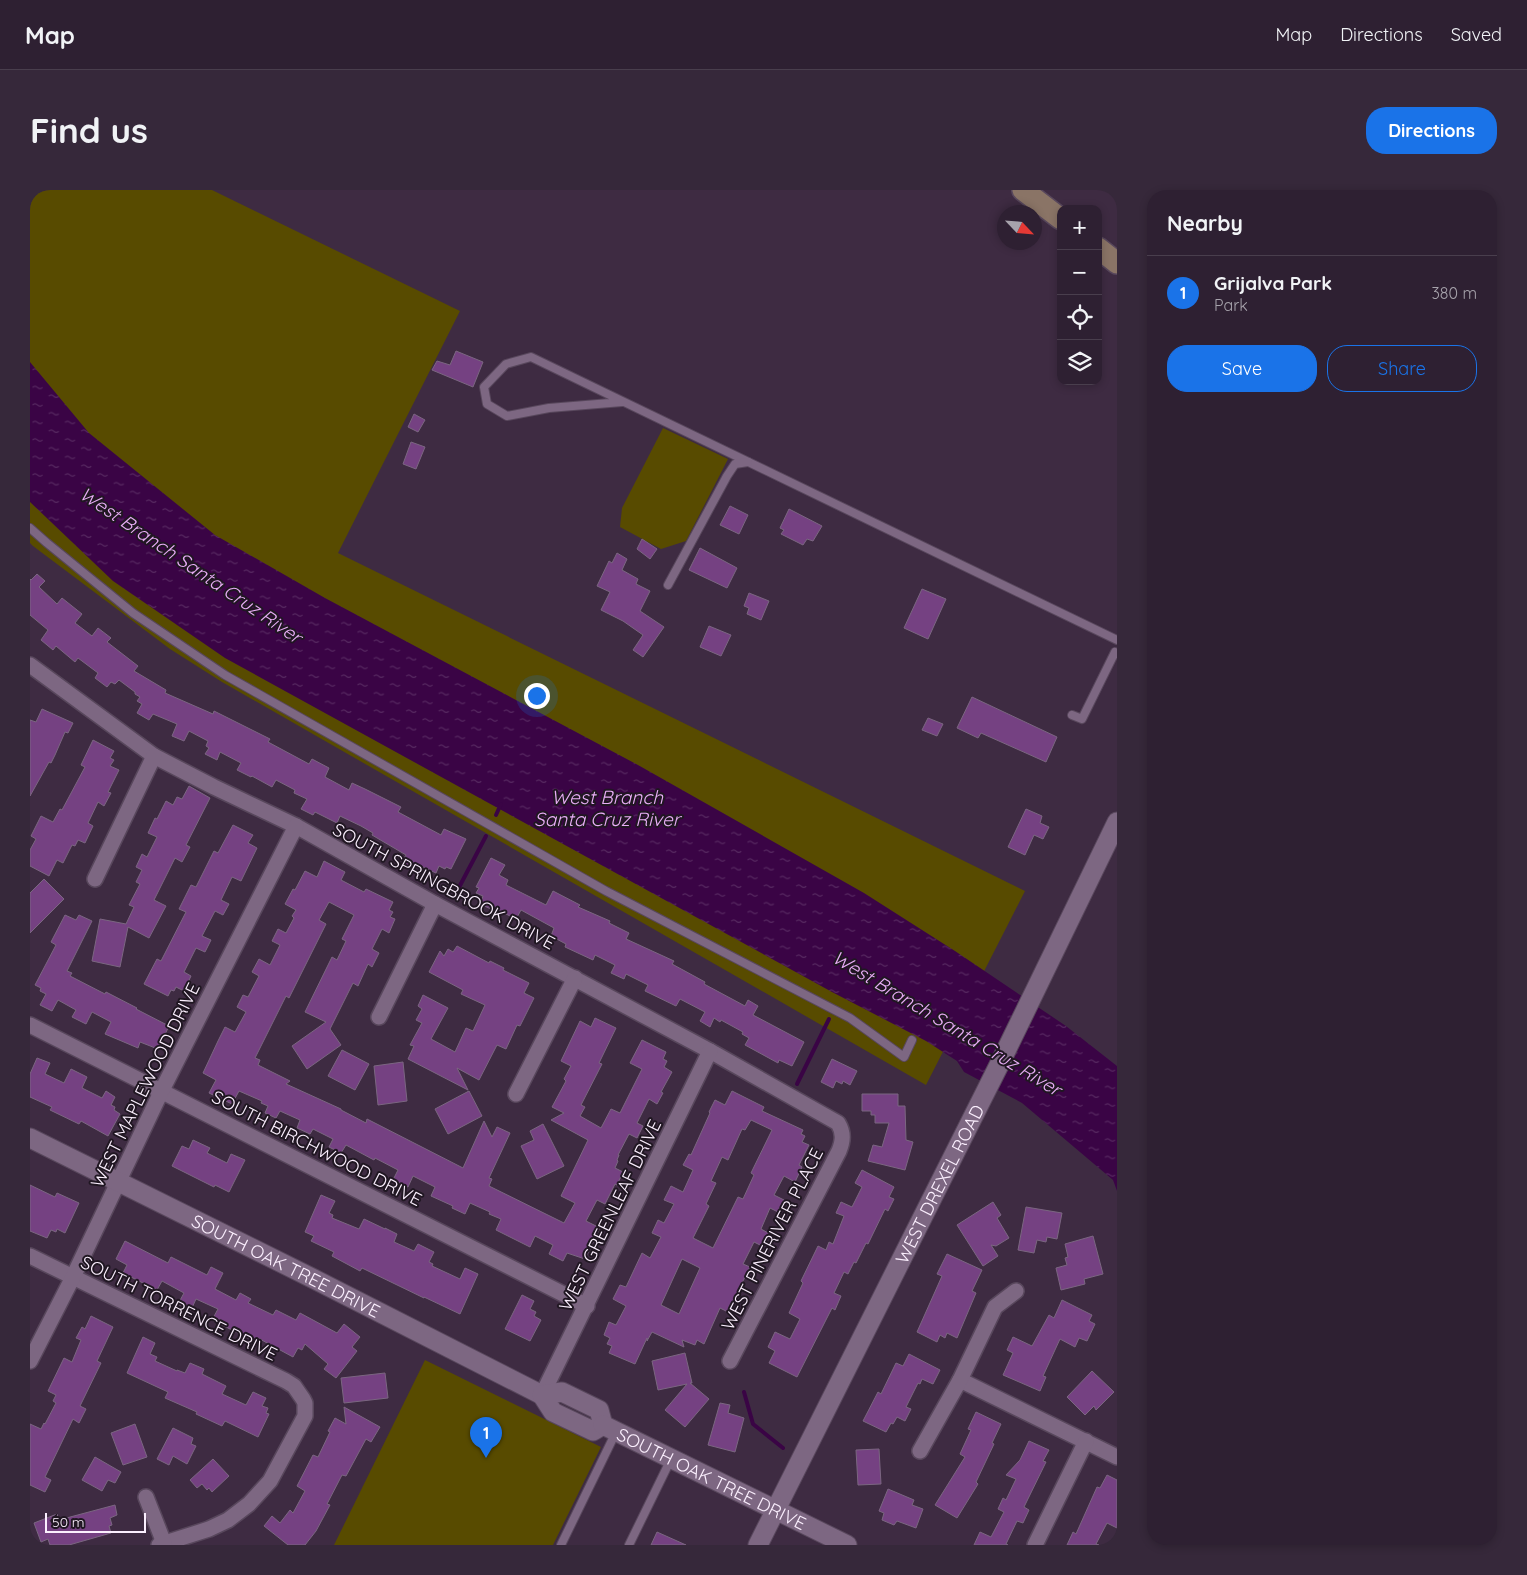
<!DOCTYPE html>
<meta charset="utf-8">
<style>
:root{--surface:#2e2032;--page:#36283a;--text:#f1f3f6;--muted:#a7a3ac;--line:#493e4d;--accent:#1a73e8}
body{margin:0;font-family:Quicksand,sans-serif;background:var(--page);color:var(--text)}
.controls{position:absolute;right:15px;top:15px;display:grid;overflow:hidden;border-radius:10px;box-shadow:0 2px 8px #0003}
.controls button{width:45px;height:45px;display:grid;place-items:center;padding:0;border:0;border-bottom:1px solid var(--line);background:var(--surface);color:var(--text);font:25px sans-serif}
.compass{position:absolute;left:967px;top:15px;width:45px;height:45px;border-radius:50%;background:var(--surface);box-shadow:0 2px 8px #0003;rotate:116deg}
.scale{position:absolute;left:15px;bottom:12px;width:101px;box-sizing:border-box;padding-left:5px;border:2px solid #fbeffe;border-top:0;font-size:14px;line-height:18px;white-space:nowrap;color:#fbeffe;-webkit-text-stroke:4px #201722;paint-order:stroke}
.you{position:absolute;left:506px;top:505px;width:18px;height:18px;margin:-12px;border:4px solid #fff;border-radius:50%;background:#1a73e8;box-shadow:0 0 0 8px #1a73e833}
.badge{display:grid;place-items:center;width:32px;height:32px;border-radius:50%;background:var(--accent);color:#fff;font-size:16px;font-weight:700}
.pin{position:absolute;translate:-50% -41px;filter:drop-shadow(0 1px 2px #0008)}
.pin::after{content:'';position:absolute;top:26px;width:18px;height:15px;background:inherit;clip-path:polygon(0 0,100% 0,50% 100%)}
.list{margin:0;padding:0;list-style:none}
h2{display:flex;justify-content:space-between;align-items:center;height:65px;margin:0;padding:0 20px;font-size:21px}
h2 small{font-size:16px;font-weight:400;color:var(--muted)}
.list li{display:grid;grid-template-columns:32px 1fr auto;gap:15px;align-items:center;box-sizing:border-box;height:75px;padding:0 20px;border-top:1px solid var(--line)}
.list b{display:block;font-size:19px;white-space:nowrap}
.list p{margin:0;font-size:16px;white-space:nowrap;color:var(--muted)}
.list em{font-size:16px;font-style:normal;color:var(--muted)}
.actions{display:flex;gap:10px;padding:15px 20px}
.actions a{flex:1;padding:11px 0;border:1px solid var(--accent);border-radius:20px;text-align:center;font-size:18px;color:var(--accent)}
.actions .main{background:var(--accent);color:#fff}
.icon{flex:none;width:28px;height:28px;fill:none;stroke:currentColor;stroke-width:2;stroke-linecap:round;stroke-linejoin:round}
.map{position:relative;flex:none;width:1087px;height:1355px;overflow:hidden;border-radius:20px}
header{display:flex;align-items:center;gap:30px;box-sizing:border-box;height:70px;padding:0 25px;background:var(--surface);border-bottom:1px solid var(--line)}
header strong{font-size:24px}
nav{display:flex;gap:28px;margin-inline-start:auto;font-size:18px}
.intro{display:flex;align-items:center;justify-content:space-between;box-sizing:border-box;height:120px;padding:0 30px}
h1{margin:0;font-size:35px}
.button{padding:12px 22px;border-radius:20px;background:var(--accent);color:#fff;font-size:18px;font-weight:700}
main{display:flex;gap:30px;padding:0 30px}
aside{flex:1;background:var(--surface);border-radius:20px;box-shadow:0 2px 8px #0003}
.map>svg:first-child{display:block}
.park{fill:#584b00}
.water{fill:url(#water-ripples)}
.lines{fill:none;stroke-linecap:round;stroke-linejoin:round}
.stream{stroke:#3a0445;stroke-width:4}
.building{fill:#754182;stroke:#7b6681;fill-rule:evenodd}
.service-casing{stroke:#58475c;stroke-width:10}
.minor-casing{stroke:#58475c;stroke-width:18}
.tertiary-casing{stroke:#58475c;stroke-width:21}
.secondary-casing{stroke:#58475c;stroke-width:24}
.service{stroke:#7d6782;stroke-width:8}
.minor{stroke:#7d6782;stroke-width:15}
.tertiary{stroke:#7d6782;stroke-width:19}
.secondary{stroke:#8a7466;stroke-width:21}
.labels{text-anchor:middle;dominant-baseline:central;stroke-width:4;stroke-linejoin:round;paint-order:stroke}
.street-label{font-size:18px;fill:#fbeffe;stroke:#201722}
.water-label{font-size:19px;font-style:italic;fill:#e9aef7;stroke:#201722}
</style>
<header>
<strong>Map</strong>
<nav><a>Map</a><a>Directions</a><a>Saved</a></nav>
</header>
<div class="intro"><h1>Find us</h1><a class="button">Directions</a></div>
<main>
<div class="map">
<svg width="1087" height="1355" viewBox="0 0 1087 1355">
<defs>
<pattern id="water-ripples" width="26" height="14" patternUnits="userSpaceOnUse" patternTransform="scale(1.25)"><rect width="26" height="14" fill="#3a0445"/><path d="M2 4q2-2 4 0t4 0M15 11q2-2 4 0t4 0" fill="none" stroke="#572961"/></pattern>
</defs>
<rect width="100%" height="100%" fill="#3e2b42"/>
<g class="park">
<polygon points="0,0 182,0 430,121 308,363 995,701 896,895 192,492 140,459 3,356 0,353"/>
<polygon points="633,238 698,269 656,351 631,359 590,337 592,318"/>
<polygon points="395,1170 571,1257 523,1355 304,1355"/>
</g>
<polygon class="water" points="0,172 59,243 185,345 295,408 608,575 834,703 925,761 1036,836 1087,876 1087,1001 1083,990 992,913 934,882 927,871 896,851 802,802 195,468 83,391 0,312"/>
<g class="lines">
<g class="stream">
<polyline points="466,625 471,614"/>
<polyline points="425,705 456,646"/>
<polyline points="767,894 799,829"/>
<polyline points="714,1202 723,1234 753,1258"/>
</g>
</g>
<g class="building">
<polygon points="426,161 453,172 443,197 402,180 407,171 420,175"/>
<polygon points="384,224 395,230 388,242 378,237"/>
<polygon points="381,252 395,257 386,279 373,274"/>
<polygon points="700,316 718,325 709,344 690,335"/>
<polygon points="759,319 792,336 783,351 777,349 773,355 751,344 754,340 750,338"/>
<polygon points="612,349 627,359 620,369 607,359"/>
<polygon points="670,358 707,378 697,398 659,380"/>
<polygon points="587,363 597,369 592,380 608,389 606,394 620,401 610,421 634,437 613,467 603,460 613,445 593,431 571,420 580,402 567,396 579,371 582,373"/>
<polygon points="7,384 15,391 9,397 27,414 32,408 52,424 45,433 62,446 68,438 81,448 77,452 108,476 104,481 136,500 135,503 183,524 184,521 240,549 238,552 279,574 282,569 299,578 295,587 319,600 322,593 335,599 371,617 368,622 411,645 414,639 436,649 421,679 416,677 415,679 409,676 406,683 386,674 383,680 371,674 376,665 342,645 343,643 331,636 310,626 307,633 285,622 283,625 271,619 277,609 264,603 265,600 246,590 242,597 222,586 221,587 207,580 211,573 190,562 187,570 175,564 179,558 176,556 178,551 159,541 154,551 142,546 147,534 123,524 119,530 107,523 112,514 107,511 110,507 105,504 105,502 89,490 85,494 81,492 77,497 65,488 68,483 48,468 45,472 26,456 23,460 11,450 18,440 0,425 0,389 1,390"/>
<polygon points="892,399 916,409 898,449 874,438"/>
<polygon points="719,403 739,411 731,430 717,424 719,418 714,416"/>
<polygon points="679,436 701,445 691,466 670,457"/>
<polygon points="942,507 1027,547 1016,572 951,543 948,548 927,538"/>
<polygon points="12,519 43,533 38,543 35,542 25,565 21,573 19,572 0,606 0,530 6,532"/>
<polygon points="898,528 913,534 907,546 892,540"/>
<polygon points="63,550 84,561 80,568 84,570 80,576 89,580 78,602 81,603 74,616 68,612 58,633 63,636 55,653 48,650 45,656 42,655 33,673 27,670 19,686 0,676 0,660 6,649 1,646 11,626 23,632 30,619 32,620 55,577 51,575"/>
<polygon points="159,596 180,608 156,655 160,657 152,672 145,668 124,710 136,716 119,748 98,737 90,777 62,771 70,729 96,734 104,717 99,715 110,694 106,692 112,680 106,677 112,664 117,667 127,647 118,643 125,628 127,629 136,611 143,615 147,607 152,609"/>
<polygon points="996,619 1012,626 1010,633 1019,637 1013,649 1004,645 995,665 978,657"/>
<polygon points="203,635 223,645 218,653 227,658 211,691 202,687 191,710 199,714 193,725 185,721 172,746 181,750 175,762 166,758 154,782 161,786 154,801 146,797 144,801 141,800 138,806 114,794 127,769 131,771 156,722 149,719 161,695 166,697 184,661 188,663"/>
<polygon points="461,668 475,675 469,685 478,690 476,695 516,715 523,701 550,715 548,717 580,731 579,733 599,743 596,749 644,771 642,774 675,792 674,794 715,816 718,810 728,816 723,825 774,852 762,876 749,870 748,873 715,855 719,848 712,844 713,842 691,830 690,832 684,828 680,837 670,831 675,822 650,809 646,816 615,801 618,795 596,784 594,789 581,783 585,775 565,765 563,770 535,757 536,754 521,746 524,738 491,720 486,729 464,718 463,720 450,714 453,706 446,703 449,698 446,697"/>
<polygon points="294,671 315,682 311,690 334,702 336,699 363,712 359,720 363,722 360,727 365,729 359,743 352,739 342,759 349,763 342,777 338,774 328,796 323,793 300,839 311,855 277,879 262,856 296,832 275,822 302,767 307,770 316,751 312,749 324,725 299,712 289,730 296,734 259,808 256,806 225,868 230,870 228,875 260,891 256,894 311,919 311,920 336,933 337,929 433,978 454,931 462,947 467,937 480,943 459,988 462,989 459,996 534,1033 545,1013 531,1006 558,950 521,930 534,923 522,917 536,891 534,889 541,876 531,871 550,831 561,837 565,828 586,838 569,873 572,874 551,915 555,917 550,926 571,938 581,919 590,923 612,879 600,873 612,850 636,862 633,869 637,871 634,877 642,882 631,902 633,903 627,914 619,909 607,933 613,936 607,948 599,944 588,965 589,965 587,970 588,971 585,978 593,982 587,995 585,994 575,1014 567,1010 556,1031 570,1038 555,1069 537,1063 533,1071 519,1064 523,1055 505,1046 500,1057 466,1040 471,1029 459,1024 460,1022 440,1013 435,1024 422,1018 423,1016 401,1006 405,997 383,986 378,997 363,990 368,980 345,968 344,970 316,955 311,963 299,957 303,949 283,939 280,944 267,938 270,930 250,921 246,928 235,923 238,916 231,913 232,911 209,901 202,914 179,903 186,890 173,883 188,851 195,837 205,842 216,822 207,817 213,805 218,807 229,786 222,782 229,769 240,775 250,755 242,751 248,739 256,743 264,728 262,726 266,720 255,714 263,699 265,700 275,681 287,687"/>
<polygon points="14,689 34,709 0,743 0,703"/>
<polygon points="35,725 46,730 49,725 62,731 37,781 42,783 40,786 75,804 76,802 107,818 106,819 139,836 128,859 110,852 108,858 75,844 81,832 62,822 56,834 42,827 46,820 28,810 22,821 10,815 16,804 10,801 11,798 5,795 26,755 21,752"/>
<polygon points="427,756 459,773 460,771 474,778 473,780 499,793 494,803 504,808 490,836 487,835 476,859 467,855 449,890 427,878 438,900 378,869 384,856 380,855 392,833 386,830 392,819 388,816 393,805 418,818 401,849 425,862 436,838 443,841 455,815 431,804 433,800 399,782 410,761 414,766 418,759 423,762"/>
<polygon points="312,860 339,874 325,900 298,886"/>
<polygon points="7,868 20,873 15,884 34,893 41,879 57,887 52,898 72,908 76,901 85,907 81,915 85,917 84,920 90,924 78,946 51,931 49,934 20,920 22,917 0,907 0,884"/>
<polygon points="802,869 827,881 820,895 813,891 812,894 806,891 803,898 791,892"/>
<polygon points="373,872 377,911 348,915 344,876"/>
<polygon points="439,901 452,926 418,944 405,919"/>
<path d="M702 901 734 917 732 921 773 940 771 944 775 946 772 952 779 955 769 975 772 977 765 992 754 986 744 1005 754 1010 748 1022 740 1018 731 1039 740 1044 734 1057 724 1052 713 1074 720 1077 706 1105 708 1106 700 1123 690 1118 674 1154 667 1150 665 1155 652 1150 654 1157 622 1142 617 1151V1148L605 1174 579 1163 582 1156 577 1154 580 1148 574 1145 579 1132 586 1135 596 1116 583 1109 590 1095 596 1097 612 1063 620 1068 631 1047 622 1043 628 1030 634 1033 644 1014 634 1010 641 996 653 1002 663 980 653 975 659 964 661 965 680 923 679 922 685 910 695 915ZM721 930 742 940 721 983 724 985 713 1009 708 1007 683 1058 663 1048 679 1016 676 1014 686 993 681 991 692 967 698 970 712 939 715 940ZM652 1069 670 1078 649 1124 631 1115Z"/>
<polygon points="832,904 868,904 868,916 875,916 876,950 883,952 875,980 838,971 843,955 852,957 859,933 845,933 845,925 841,925 841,921 832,921"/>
<polygon points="513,934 534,976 507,989 491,956 504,950 500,941"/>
<polygon points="163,950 180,958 177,963 197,973 201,964 215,970 199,1002 185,995 184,997 142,976 152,956 159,959"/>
<polygon points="832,980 864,997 859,1007 864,1009 858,1021 855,1019 838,1054 836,1053 826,1073 824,1072 818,1084 814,1082 804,1103 811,1106 805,1120 802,1118 767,1187 739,1173 745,1161 738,1157 745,1142 760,1149 770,1129 759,1123 773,1093 771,1091 788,1056 796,1060 799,1052 803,1054 814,1026 806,1023 811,1012 822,1017 832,997 825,993"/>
<polygon points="0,995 25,1007 27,1003 49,1013 35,1043 27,1039 26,1042 21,1040 17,1048 0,1041"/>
<polygon points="291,1005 305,1011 299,1023 303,1025 302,1028 329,1039 334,1029 355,1039 355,1038 367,1044 364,1052 384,1061 388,1054 404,1062 399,1072 403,1074 402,1076 430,1089 435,1078 448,1084 430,1124 394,1107 394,1108 332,1078 330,1081 302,1066 304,1062 281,1051 284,1046 275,1042"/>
<polygon points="963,1012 971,1025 967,1028 979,1048 966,1056 961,1055 968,1066 953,1076 927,1035"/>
<polygon points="996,1017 1032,1023 1027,1049 1017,1047 1016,1052 1007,1050 1004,1063 988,1060"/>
<polygon points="1063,1046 1073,1084 1054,1089 1055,1094 1031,1100 1026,1078 1037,1075 1035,1068 1038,1067 1035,1054"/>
<polygon points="95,1051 138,1073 141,1067 177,1085 181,1077 193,1083 185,1099 206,1110 210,1103 221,1109 218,1113 243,1125 246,1120 266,1130 270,1123 307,1143 314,1134 330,1147 322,1157 327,1161 306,1188 294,1179 298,1174 275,1154 272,1160 268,1158 263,1167 228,1148 226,1152 182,1130 188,1119 166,1109 161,1120 148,1114 154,1103 132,1091 127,1100 93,1083 97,1075 86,1069"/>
<polygon points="917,1064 952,1080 942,1101 946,1103 927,1148 917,1143 915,1148 910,1145 907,1152 887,1142 912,1086 907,1084"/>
<polygon points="492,1105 504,1111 500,1119 506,1122 504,1126 511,1130 500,1151 475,1139"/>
<polygon points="1032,1110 1062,1125 1059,1131 1065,1134 1057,1151 1049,1148 1045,1157 1030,1149 1013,1186 1016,1187 1010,1201 973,1185 983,1163 977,1160 983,1147 1002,1156 1019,1125 1024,1128"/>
<polygon points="61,1126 83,1137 67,1171 71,1173 50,1216 56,1219 49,1233 43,1229 15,1287 21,1290 15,1302 0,1295 0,1234 11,1239 14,1233 15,1234 26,1213 23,1211 26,1205 18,1201 34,1168 42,1172 51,1150 46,1148 52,1137 55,1139"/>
<polygon points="113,1147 125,1153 120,1164 127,1167 125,1171 147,1181 147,1180 155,1183 160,1173 174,1179 172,1184 196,1196 192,1204 216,1215 223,1202 236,1208 232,1216 238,1218 236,1223 239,1224 228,1247 195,1231 192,1236 166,1224 167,1222 135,1208 138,1202 97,1183"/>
<polygon points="655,1163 662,1193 660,1193 679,1209 655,1237 635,1220 657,1194 628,1200 622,1171"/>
<polygon points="879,1164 910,1180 903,1194 892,1189 890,1194 888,1193 876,1217 881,1219 875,1231 867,1227 863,1234 861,1233 856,1242 833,1231 848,1202 851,1204 866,1173 873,1176"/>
<polygon points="1062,1181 1084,1202 1066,1220 1064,1216 1055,1225 1037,1207"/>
<polygon points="355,1183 358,1208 314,1213 311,1188"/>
<polygon points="690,1213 700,1215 698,1223 714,1228 705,1262 678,1255"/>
<polygon points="314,1217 350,1237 341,1252 336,1249 316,1286 312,1285 297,1314 300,1315 286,1341 275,1355 258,1355 234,1336 242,1326 250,1333 260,1320 263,1323 275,1301 267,1296 283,1265 288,1267 300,1242 298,1241 305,1228 316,1234"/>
<polygon points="946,1222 971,1234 962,1253 964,1254 946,1292 948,1294 927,1328 905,1315 935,1267 930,1264 941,1240 938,1239"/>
<polygon points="105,1234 117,1267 93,1275 81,1243"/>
<polygon points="143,1238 163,1248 161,1254 166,1256 157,1274 143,1266 139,1275 127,1269"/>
<polygon points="999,1251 1019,1260 1013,1271 1016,1272 994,1317 999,1320 993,1333 987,1331 976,1354 978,1355 944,1355 950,1342 961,1347 974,1322 968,1319 973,1308 976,1310 986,1289 976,1285 990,1270"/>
<polygon points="849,1259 851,1294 828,1295 826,1260"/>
<polygon points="65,1267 91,1282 85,1293 78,1290 72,1301 52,1290"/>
<polygon points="183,1269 199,1286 182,1302 179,1298 177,1300 172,1294 167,1298 160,1290"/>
<polygon points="1077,1285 1087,1290 1087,1338 1077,1333 1066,1354 1069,1355 1037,1355 1043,1342 1046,1344 1067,1297 1070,1298"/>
<polygon points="858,1299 884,1310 882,1315 893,1319 886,1338 867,1331 864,1335 852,1330 854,1323 849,1321"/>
<polygon points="85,1315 87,1325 80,1328 82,1335 79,1336 81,1343 39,1355 20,1355 18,1349 11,1352 4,1333 27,1324 29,1330"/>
<polygon points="627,1342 656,1355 621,1355"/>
</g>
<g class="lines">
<g class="service-casing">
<g id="service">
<polyline points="592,212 519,218 477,226 457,214 454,197 476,174 501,167 1087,450"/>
<polyline points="0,338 17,353 103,423 195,485 576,701 820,828 874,867 882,850"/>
<polyline points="638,395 697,286 705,274 718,272"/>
<polyline points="1042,525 1052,529 1085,462 1087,464"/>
<polyline points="531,1355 586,1242"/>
<polyline points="599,1355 641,1269"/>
</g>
</g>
<g class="minor-casing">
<g id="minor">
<path d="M0 475 124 566 184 597 266 636 405 714 680 861 808 933C814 943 813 951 809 961L700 1171"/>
<polyline points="65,689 124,566"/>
<polyline points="349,827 405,714"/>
<polyline points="0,835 557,1116"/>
<polyline points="486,904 545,788"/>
<polyline points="0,1066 256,1191 264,1196 273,1209 275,1213 275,1226 240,1291 219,1314 198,1330 179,1339 129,1355"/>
<polyline points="0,1171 43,1087 132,900 266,636"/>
<polyline points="930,1190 1087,1267"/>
<polyline points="512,1205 680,861"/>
<polyline points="890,1261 930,1190 965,1117 986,1101"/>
<polyline points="116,1307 134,1353"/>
<polyline points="1005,1355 1056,1251"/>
</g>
</g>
<g class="tertiary-casing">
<g id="tertiary">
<path id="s1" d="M0 948 284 1089 512 1205"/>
<polygon points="532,1202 569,1220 573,1235 563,1241 523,1222 512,1205"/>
<path id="s2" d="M573 1235 817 1355"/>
<path id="s3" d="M728 1355 970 873 1087 632"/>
</g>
</g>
<g class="secondary-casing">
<g id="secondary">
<polyline points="993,0 1031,29"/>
<polyline points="1068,58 1087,73"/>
</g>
</g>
<use href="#service" class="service"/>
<use href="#minor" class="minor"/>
<use href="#tertiary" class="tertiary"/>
<use href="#secondary" class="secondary"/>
</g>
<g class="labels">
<g class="street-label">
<text transform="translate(414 696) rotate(28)">SOUTH SPRINGBROOK DRIVE</text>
<text transform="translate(115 895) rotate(-64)">WEST MAPLEWOOD DRIVE</text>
<text transform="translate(287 958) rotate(27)">SOUTH BIRCHWOOD DRIVE</text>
<text stroke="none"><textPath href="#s3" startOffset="404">WEST DREXEL ROAD</textPath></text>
<text transform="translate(580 1025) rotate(-64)">WEST GREENLEAF DRIVE</text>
<text transform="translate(742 1049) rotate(-63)">WEST PINERIVER PLACE</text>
<text stroke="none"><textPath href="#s1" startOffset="286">SOUTH OAK TREE DRIVE</textPath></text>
<text transform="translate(149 1118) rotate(26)">SOUTH TORRENCE DRIVE</text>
<text stroke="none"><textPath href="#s2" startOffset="121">SOUTH OAK TREE DRIVE</textPath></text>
</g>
<g class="water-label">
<text transform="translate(161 375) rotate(34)">West Branch Santa Cruz River</text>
<text x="577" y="607">West Branch<tspan x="577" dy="22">Santa Cruz River</tspan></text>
<text transform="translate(917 833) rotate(31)">West Branch Santa Cruz River</text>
</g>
</g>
</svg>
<div class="controls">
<button>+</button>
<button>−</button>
<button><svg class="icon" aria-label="locate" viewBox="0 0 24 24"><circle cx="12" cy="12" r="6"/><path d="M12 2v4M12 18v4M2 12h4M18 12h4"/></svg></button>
<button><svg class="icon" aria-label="layers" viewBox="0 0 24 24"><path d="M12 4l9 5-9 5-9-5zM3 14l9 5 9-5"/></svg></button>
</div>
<svg class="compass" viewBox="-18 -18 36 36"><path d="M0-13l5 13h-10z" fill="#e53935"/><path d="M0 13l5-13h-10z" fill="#a7a3ac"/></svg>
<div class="scale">50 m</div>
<div class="you"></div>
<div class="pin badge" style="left:456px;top:1268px">1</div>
</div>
<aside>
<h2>Nearby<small></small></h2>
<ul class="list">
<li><span class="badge">1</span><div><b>Grijalva Park</b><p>Park</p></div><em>380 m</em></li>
</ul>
<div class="actions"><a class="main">Save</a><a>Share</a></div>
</aside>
</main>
